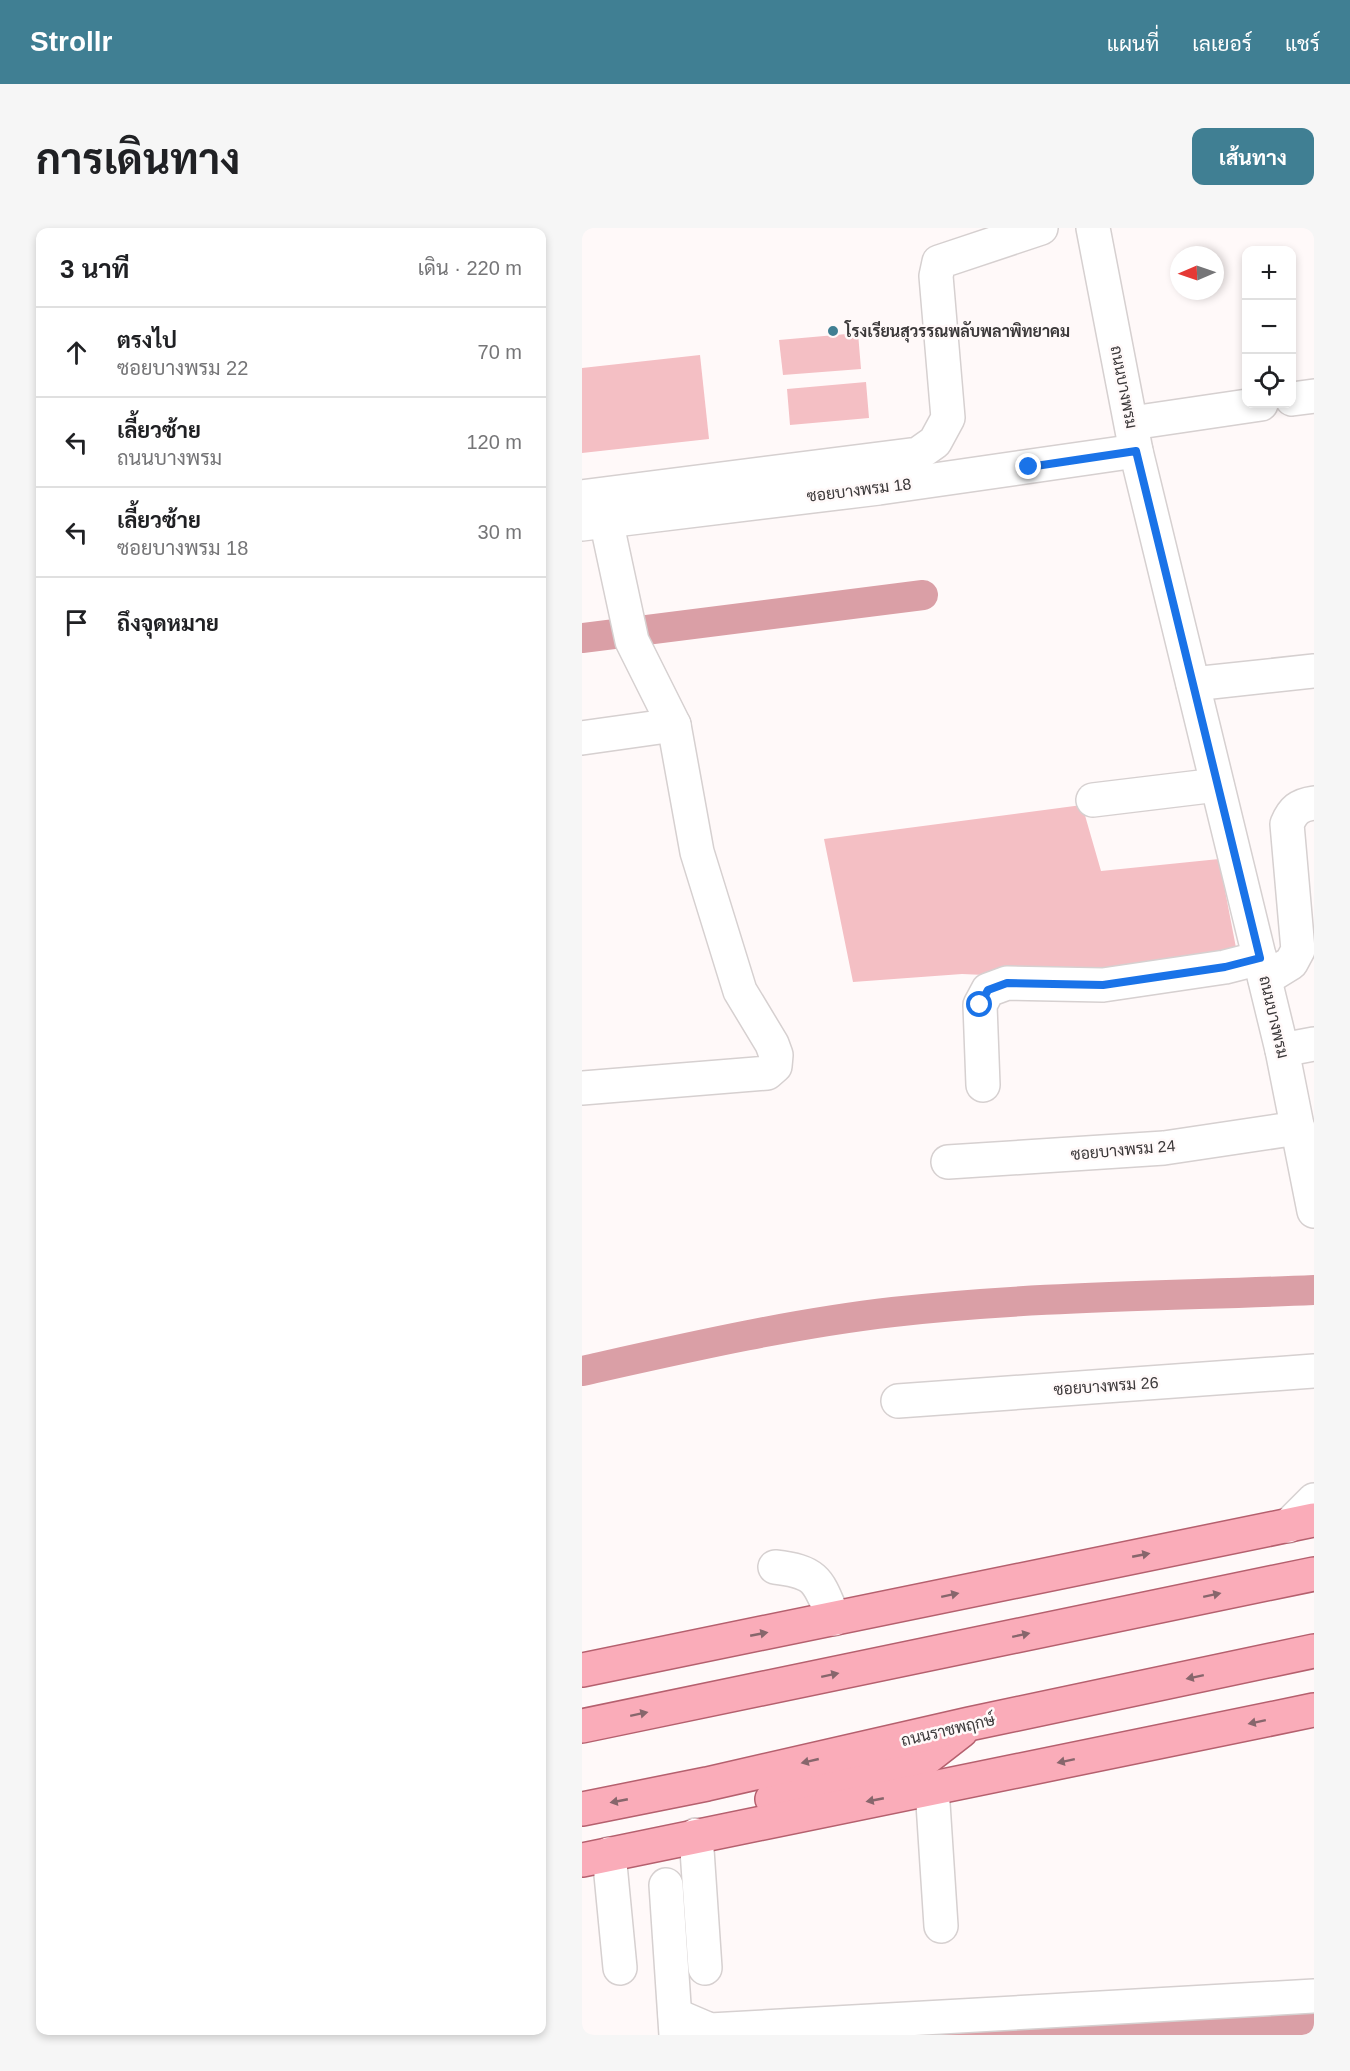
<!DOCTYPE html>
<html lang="th">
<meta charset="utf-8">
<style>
:root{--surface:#fff;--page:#f6f6f6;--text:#202124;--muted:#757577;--line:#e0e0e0;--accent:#407f93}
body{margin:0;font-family:Arial,Sarabun,sans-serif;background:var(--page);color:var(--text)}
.controls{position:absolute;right:18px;top:18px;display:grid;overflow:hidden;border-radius:12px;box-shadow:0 3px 9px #0003}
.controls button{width:54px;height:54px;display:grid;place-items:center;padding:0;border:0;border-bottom:2px solid var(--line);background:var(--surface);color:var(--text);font:30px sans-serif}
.compass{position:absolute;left:588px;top:18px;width:54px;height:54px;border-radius:50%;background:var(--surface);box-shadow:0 3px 9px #0003;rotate:268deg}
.stop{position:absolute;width:18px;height:18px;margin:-14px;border:4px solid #1a73e8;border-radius:50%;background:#fff}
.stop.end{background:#1a73e8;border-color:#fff;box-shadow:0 2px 6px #0008}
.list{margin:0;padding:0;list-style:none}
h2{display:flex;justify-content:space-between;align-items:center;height:78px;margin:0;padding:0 24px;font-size:26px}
h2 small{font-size:20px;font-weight:400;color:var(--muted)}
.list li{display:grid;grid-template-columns:39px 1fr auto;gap:18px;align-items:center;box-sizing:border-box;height:90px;padding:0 24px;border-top:2px solid var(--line)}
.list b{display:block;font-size:22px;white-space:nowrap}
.list p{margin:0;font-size:20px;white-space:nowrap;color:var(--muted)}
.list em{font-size:20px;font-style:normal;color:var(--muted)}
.icon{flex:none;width:33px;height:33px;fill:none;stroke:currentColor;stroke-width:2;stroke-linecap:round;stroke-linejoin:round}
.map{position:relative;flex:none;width:732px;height:1807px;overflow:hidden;border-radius:12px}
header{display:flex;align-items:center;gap:36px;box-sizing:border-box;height:84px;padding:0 30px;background:var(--accent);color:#fff}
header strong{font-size:28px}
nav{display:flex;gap:33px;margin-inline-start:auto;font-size:21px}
.intro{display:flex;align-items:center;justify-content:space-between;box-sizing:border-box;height:144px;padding:0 36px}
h1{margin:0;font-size:42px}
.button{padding:15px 27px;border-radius:12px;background:var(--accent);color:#fff;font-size:21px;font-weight:700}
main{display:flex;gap:36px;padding:0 36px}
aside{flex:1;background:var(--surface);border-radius:12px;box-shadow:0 3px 9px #0003}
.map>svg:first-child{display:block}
.green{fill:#f4bfc4}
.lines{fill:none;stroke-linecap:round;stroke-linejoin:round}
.canal{stroke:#da9fa6;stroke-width:30}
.minor-casing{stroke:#d6d0d0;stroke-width:36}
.major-casing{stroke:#b5606e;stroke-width:36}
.minor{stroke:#fff;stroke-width:33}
.major{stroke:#faacb9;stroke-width:33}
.oneway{fill:#87666c}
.route{stroke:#1a73e8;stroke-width:8}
.poi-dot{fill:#407f93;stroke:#fff9f9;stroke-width:2}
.labels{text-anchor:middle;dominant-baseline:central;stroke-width:5;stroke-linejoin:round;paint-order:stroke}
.poi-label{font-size:16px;font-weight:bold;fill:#3b3839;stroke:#fff9f9;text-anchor:start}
.street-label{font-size:16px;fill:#3b3839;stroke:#fff9f9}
</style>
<header>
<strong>Strollr</strong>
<nav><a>แผนที่</a><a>เลเยอร์</a><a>แชร์</a></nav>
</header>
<div class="intro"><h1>การเดินทาง</h1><a class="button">เส้นทาง</a></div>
<main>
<aside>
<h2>3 นาที<small>เดิน · 220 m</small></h2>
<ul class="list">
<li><svg class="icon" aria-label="ahead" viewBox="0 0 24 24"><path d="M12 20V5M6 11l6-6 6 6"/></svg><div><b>ตรงไป</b><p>ซอยบางพรม 22</p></div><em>70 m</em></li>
<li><svg class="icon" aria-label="left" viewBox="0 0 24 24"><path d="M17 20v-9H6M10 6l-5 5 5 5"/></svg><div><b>เลี้ยวซ้าย</b><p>ถนนบางพรม</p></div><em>120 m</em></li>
<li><svg class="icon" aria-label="left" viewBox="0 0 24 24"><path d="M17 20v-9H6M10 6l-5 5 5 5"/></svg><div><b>เลี้ยวซ้าย</b><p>ซอยบางพรม 18</p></div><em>30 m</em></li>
<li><svg class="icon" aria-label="arrive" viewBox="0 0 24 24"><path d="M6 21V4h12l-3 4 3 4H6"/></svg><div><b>ถึงจุดหมาย</b></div></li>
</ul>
</aside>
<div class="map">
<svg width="732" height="1807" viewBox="0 0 732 1807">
<rect width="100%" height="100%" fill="#fff9f9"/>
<g class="green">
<polygon points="276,105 279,141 201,147 197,112"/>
<polygon points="118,127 127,211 0,225 0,140"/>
<polygon points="284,154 287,190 208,197 205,161"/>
<polygon points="500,577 519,643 637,631 655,725 509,752 380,746 271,754 242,611"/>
</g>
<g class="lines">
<g class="canal">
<polyline points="0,410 341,367"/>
<path d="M0 1143C103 1120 207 1096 311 1084 451 1068 592 1068 732 1062"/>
<polyline points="321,1806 732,1792"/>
</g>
<g class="minor-casing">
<g id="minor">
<polyline points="511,0 554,223 700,822 732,983"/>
<polyline points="710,171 732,168"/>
<polyline points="550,195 679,176"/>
<polyline points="0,269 336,226 353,214 366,190 354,48 357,34 459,0"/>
<polyline points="0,296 297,260 554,223"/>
<polyline points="611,456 732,443"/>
<polyline points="0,510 92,497"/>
<polyline points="511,572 635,557"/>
<path d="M683 751 709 735 716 722 705 596C711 582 717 577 732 575"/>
<polyline points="700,822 732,816"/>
<polyline points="401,857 398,777 406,762 425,755 521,757 643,739 678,730"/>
<polyline points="0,860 185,845 193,838 194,827 190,816 158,763 115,624 92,497 50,413 24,292"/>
<polyline points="366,934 582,920 716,900"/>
<polyline points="316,1173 732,1143"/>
<polyline points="706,1298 732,1272"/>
<path d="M193 1339C236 1344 236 1353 252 1391"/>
<polyline points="350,1560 359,1698"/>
<polyline points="114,1607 123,1740"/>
<polyline points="27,1626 38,1740"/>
<polyline points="84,1657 94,1807"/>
<polyline points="93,1787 128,1802 732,1768"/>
</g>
</g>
<g class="major-casing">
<g id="major">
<polyline points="0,1442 732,1292"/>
<polyline points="0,1498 732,1346"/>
<polyline points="190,1571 343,1531 379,1503"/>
<polyline points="0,1581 125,1556 387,1496 732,1423"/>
<polyline points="0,1632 732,1482"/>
</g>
</g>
<use href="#minor" class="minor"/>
<use href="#major" class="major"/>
</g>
<defs><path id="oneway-solid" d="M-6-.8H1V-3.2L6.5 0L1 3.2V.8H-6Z" transform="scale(1.5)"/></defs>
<g class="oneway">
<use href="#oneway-solid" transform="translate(559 1327) rotate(-11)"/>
<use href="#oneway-solid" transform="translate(368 1367) rotate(-12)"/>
<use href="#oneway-solid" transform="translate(630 1367) rotate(-12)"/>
<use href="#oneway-solid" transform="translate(177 1406) rotate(-11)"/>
<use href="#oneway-solid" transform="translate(439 1407) rotate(-12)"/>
<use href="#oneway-solid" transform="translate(248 1447) rotate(-12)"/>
<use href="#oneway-solid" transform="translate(613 1449) rotate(168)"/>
<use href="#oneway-solid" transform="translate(57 1486) rotate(-12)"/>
<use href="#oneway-solid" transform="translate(675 1494) rotate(168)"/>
<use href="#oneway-solid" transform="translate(228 1533) rotate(167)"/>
<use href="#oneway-solid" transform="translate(484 1533) rotate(168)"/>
<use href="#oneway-solid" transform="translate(293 1572) rotate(169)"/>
<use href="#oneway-solid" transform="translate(37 1573) rotate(169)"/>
</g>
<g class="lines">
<polyline class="route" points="398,777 406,762 425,755 521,757 643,739 678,730 554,223 447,239"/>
</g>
<circle class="poi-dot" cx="251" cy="103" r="6"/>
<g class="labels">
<g class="poi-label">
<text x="263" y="103">โรงเรียนสุวรรณพลับพลาพิทยาคม</text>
</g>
<g class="street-label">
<text transform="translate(542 159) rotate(79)">ถนนบางพรม</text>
<text transform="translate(277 262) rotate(-7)">ซอยบางพรม 18</text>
<text transform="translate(692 789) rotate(77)">ถนนบางพรม</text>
<text transform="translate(541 922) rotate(-5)">ซอยบางพรม 24</text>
<text transform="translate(524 1158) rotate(-4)">ซอยบางพรม 26</text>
<text transform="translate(366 1502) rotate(-13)">ถนนราชพฤกษ์</text>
</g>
</g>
</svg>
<div class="controls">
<button>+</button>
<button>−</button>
<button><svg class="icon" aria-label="locate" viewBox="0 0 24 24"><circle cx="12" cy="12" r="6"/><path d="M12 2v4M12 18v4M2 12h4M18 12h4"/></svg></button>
</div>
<svg class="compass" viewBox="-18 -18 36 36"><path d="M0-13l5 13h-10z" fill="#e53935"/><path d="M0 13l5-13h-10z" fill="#757577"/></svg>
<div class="stop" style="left:398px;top:777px"></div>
<div class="stop end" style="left:447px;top:239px"></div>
</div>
</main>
